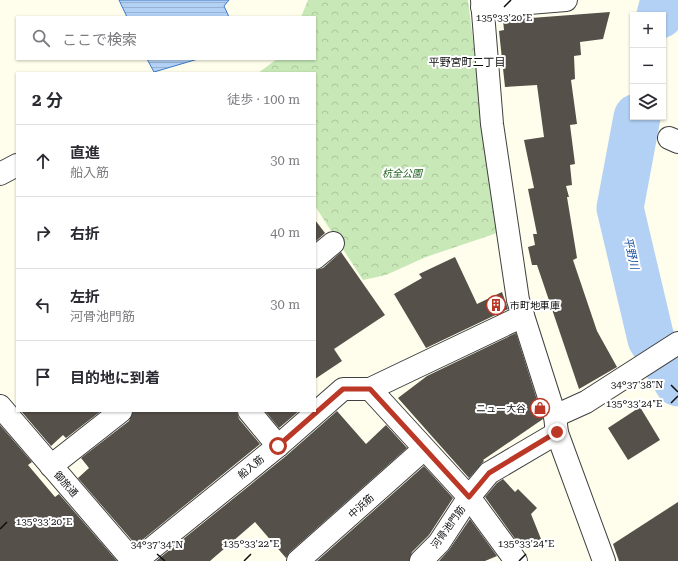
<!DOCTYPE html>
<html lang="ja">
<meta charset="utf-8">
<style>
:root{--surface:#fff;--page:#f7f7f7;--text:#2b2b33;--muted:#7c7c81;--line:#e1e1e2}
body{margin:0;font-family:"Roboto Serif","Noto Sans JP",serif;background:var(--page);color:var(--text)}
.controls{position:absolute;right:12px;top:12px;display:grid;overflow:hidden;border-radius:0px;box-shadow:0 1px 3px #0004}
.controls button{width:36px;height:36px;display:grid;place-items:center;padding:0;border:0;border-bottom:1px solid var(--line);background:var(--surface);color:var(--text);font:20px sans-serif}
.stop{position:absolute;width:12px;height:12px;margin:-9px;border:3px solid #bb3726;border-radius:50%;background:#fff}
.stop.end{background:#bb3726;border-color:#fff;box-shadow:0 1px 4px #0008}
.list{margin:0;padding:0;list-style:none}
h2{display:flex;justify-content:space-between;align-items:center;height:52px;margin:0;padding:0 16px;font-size:17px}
h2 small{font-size:13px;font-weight:400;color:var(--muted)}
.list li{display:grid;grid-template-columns:26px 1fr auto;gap:12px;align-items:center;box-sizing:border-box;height:72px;padding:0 16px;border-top:1px solid var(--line)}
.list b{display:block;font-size:15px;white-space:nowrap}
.list p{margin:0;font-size:13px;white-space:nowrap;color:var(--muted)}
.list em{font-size:13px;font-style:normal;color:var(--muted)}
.icon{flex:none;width:22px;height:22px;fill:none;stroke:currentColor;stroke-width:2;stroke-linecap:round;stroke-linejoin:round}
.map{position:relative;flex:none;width:678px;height:561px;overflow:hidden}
.search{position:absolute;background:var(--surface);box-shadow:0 1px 3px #0004;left:16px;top:16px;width:300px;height:44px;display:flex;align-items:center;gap:10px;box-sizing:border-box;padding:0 14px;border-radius:0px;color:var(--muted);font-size:15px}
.panel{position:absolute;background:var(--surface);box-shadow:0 1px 3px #0004;left:16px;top:72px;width:300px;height:340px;border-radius:0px}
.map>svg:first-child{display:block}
.park{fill:url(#park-crowns)}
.water{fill:url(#water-rules);stroke:#3a7acc}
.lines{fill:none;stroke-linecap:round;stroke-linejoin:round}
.river{stroke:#b2d1f5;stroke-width:47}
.building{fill:#555049}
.minor-casing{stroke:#404040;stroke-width:24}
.minor{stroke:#fff;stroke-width:22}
.route{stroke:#bb3726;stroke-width:5}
.ticks{fill:none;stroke:#0d0d0d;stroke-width:1.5}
.labels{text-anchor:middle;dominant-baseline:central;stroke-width:4;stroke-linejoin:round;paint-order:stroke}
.park-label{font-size:10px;font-style:italic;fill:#21631e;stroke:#fff}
.poi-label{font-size:10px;fill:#0d0d0d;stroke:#fff;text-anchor:start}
.street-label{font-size:10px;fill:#0d0d0d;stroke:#fff}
.neighbourhood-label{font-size:11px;fill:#0d0d0d;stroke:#fff}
.water-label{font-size:11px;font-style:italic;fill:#174d9d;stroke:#fff}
.ticks-label{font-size:10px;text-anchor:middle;fill:#0d0d0d;stroke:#fff;stroke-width:4;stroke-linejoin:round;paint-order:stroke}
</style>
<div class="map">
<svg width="678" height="561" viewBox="0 0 678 561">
<defs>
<pattern id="park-crowns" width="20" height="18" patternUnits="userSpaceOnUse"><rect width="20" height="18" fill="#c8e8b7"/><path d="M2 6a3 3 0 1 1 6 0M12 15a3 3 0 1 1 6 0" fill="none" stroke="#abc69c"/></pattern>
<pattern id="water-rules" width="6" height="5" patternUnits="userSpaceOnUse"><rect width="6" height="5" fill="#b2d1f5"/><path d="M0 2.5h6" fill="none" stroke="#98b2d1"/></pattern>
</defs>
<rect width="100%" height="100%" fill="#fffeec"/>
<polygon class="park" points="308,0 468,0 497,233 426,257 386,275 363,280 315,206 315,73 258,73 277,59 315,59 315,17 301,17"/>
<g class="water">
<polygon points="119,0 229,0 224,6 229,17 127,17"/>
<polygon points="147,59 198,59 154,72"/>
</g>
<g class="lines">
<g class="river">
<polyline points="660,15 664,0"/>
<polyline points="637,117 620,208 651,339 678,383"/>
</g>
</g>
<g class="building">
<polygon points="610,12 603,39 580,42 581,55 574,56 575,79 571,80 577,124 570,125 575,164 570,165 572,185 566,186 569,197 567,197 577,258 573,260 597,331 617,367 579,389 537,265 532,265 528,247 535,245 533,234 537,234 528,189 534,188 524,140 544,137 537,85 505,87 499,31 504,30 503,20"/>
<polygon points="315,220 325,233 315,242"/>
<polygon points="341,252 385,315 334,349 342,361 315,379 315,270 323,268"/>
<polygon points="455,257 477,304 502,292 508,309 426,348 394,294 422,278 419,274"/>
<polygon points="516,333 543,419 483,460 484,461 469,478 398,398 427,376"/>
<polygon points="640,407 660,440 628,460 608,428"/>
<polygon points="21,411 101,411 66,438 63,435 51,446"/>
<polygon points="133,411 237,411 239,419 260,444 136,545 78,478 89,468 81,458 129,421"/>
<polygon points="265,411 299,411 279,428"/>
<polygon points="337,411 366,444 386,425 407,448 290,552 286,558 255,522 210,561 156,561 286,456"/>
<polygon points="0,425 32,462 28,465 55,497 59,494 117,561 0,561"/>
<polygon points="424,466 453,498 429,535 412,552 409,561 317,561"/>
<polygon points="503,479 515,492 518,489 537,508 531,514 541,539 521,547 485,497 497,483"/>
<polygon points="678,502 678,561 619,561 613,544"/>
<polygon points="470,519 497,556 485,561 439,561 449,550"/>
</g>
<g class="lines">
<g class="minor-casing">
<g id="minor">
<polyline points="482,0 492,124 518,300 555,416 557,433 604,561"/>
<polyline points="482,7 566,0"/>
<polyline points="669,138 678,142"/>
<polyline points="0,174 17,165"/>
<polyline points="315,258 333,243"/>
<polyline points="370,389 469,497 516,561"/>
<polyline points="0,406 133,561"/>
<polyline points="249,411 278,446"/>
<polyline points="555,416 586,402 678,343"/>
<polyline points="51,466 121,411"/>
<polyline points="136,561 278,446 343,389 370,389 523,316"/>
<polyline points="298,561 424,449"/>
<polyline points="421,561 439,543 469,497 489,473 557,433"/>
</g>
</g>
<use href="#minor" class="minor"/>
</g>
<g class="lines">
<polyline class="route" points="278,446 343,389 370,389 469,497 489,473 557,432"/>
</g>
<path class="ticks" d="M504 7 511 0M671 385 678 392M671 403 678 396M0 529 7 522M157 554 165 561M244 561 251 554M519 561 526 554"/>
<defs>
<g id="building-ring" transform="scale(1)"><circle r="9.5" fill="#fff" stroke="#bb3726" stroke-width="1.5"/><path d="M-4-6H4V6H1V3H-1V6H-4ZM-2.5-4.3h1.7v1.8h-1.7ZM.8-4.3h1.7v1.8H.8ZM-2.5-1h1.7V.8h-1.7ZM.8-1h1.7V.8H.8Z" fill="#bb3726"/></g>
<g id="shop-ring" transform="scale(1)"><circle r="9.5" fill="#fff" stroke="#bb3726" stroke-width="1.5"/><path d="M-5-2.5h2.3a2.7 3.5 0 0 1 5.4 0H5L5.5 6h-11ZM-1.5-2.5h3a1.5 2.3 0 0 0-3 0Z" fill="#bb3726"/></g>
</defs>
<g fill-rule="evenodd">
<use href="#building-ring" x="496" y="305"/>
<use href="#shop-ring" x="540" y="408"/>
</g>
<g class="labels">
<g class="park-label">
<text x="402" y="173">杭全公園</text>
</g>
<g class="poi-label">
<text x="510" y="305">市町地車庫</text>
<text x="526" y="408" text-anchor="end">ニュー大谷</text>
</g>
<g class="street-label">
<text transform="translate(251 467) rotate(-39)">船入筋</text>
<text transform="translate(66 484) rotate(49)">御旅通</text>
<text transform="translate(361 506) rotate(-42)">中浜筋</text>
<text transform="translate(448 527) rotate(-54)">河骨池門筋</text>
</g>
<g class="neighbourhood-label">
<text x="467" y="62">平野宮町二丁目</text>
</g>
<g class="water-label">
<text transform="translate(631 253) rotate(77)">平野川</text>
</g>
</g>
<g class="ticks-label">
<text x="504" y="21">135°33'20"E</text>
<text x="637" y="388">34°37'38"N</text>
<text x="634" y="407">135°33'24"E</text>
<text x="44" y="525">135°33'20"E</text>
<text x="251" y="547">135°33'22"E</text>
<text x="526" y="547">135°33'24"E</text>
<text x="157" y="548">34°37'34"N</text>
</g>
</svg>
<div class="controls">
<button>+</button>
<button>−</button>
<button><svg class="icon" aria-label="layers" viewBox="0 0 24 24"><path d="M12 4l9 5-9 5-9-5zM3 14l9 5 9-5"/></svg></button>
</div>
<div class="stop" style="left:278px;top:446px"></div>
<div class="stop end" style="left:557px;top:432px"></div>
<div class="search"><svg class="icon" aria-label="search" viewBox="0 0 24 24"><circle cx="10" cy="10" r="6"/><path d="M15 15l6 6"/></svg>ここで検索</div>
<section class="panel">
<h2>2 分<small>徒歩 · 100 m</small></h2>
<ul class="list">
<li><svg class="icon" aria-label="ahead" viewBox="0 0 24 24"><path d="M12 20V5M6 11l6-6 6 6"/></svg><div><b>直進</b><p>船入筋</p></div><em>30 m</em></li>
<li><svg class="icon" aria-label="right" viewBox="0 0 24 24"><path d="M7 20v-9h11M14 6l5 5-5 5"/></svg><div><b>右折</b></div><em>40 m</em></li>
<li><svg class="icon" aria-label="left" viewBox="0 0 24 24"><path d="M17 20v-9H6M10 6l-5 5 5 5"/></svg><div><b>左折</b><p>河骨池門筋</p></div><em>30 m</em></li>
<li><svg class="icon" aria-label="arrive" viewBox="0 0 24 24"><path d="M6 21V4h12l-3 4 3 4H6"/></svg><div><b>目的地に到着</b></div></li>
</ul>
</section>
</div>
